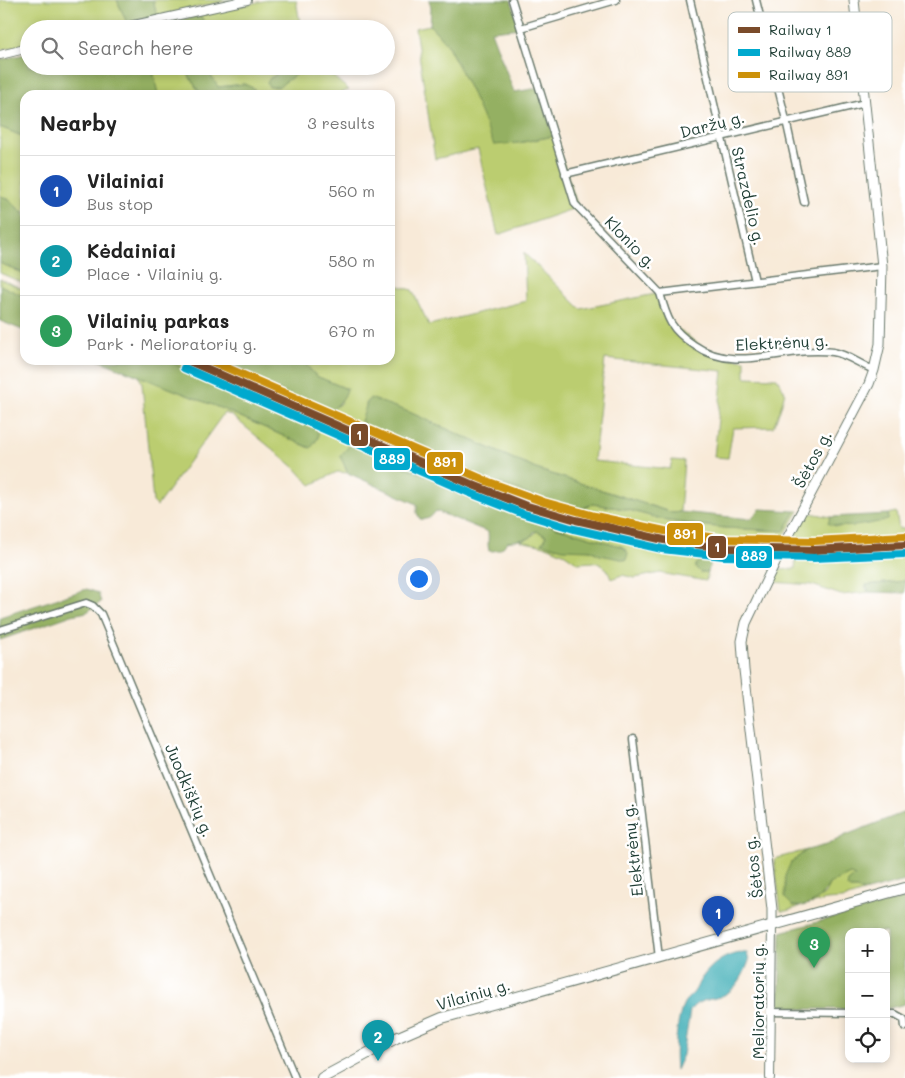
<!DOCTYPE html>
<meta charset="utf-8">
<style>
:root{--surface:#fff;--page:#f2f2f2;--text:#222;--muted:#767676;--line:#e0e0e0;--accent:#db2777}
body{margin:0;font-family:Mali,sans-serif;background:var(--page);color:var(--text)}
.controls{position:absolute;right:15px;bottom:15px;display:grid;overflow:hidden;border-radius:10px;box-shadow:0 2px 8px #0003}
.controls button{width:45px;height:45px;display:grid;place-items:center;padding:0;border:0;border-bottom:1px solid var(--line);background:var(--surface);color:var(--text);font:25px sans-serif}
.you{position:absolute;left:418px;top:578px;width:18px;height:18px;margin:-12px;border:4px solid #fff;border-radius:50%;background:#1a73e8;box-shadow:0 0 0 8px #1a73e833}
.badge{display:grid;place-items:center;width:32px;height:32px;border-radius:50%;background:var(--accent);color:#fff;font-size:16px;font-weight:700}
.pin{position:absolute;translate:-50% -41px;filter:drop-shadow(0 1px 2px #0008)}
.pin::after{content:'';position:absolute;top:26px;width:18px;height:15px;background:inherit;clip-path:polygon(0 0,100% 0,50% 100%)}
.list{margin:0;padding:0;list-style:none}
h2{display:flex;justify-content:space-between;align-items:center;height:65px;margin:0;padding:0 20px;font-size:21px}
h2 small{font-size:16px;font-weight:400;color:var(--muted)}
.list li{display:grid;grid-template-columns:32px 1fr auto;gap:15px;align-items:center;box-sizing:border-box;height:70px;padding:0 20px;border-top:1px solid var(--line)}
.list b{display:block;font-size:19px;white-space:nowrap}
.list p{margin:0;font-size:16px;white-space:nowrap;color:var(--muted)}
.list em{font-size:16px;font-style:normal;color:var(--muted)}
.icon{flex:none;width:28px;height:28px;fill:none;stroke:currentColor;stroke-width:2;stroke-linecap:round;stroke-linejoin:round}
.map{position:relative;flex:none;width:905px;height:1078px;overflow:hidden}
.search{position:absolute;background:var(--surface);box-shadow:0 2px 8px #0003;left:20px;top:20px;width:375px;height:55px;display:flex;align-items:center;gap:12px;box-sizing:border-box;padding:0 18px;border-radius:28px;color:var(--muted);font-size:19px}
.panel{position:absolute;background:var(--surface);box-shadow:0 2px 8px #0003;left:20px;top:90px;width:375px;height:275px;border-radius:15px}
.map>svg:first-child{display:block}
.green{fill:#bbcd70;stroke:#6d8552}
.forest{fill:#94b062;stroke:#5a764b}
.water{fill:#3cadb6;stroke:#2e7575}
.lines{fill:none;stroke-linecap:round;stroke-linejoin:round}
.minor-casing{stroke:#6b7a6d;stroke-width:9}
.tertiary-casing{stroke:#6b7a6d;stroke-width:10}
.secondary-casing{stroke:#6b7a6d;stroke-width:11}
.primary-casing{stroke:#6b7a6d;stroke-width:12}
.minor{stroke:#fff;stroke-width:6}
.tertiary{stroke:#fff;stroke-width:8}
.secondary{stroke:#fff;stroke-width:9}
.primary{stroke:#fff;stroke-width:10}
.rail-1-casing{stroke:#fff;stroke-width:11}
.rail-2-casing{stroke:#fff;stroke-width:11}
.rail-3-casing{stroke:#fff;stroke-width:11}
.rail-1{stroke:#7a4b2a;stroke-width:8}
.rail-2{stroke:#00a9ce;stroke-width:8}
.rail-3{stroke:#cc910a;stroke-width:8}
.labels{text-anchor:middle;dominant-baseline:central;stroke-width:5;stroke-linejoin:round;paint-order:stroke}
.street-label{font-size:16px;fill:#1f3d34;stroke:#fff}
.key{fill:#fff;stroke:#bcc5c2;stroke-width:1}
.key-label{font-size:14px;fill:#1f3d34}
.line-badge{stroke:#fff;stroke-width:2}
.badge-label{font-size:14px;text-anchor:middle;font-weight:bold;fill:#fff}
</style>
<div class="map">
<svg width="905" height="1078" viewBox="0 0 905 1078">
<rect width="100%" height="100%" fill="#fff"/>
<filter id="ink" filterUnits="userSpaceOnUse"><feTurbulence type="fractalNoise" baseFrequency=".02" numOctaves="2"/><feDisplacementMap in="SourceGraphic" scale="10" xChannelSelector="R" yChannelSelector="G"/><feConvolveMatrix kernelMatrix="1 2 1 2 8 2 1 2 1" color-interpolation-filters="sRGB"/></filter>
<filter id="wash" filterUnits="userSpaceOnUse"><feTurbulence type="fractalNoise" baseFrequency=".0096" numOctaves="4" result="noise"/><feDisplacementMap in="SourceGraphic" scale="20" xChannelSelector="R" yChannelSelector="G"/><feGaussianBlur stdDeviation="1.12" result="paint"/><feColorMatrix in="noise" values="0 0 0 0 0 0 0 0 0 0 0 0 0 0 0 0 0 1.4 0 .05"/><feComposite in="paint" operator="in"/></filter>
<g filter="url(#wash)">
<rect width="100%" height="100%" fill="#f8ead8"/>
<g class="green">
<polygon points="0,0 117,0 127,23 101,29 29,29 29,44 0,50"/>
<polygon points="153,0 231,0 157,16"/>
<polygon points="267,0 296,0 301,29 200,29 203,20 200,15"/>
<polygon points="430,25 447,44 471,91 518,143 554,136 578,207 498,235 478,149 435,159 415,28"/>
<polygon points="152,66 183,66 201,95 158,95"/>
<polygon points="205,66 274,66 276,75 270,78 298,73 298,66 321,66 349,90 335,95 287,95 286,90 280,91 275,95 226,95 253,91 255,89 244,84 218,87"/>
<polygon points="0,127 22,136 25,130 25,215 7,198 0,196"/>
<path d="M524 253 581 309 660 293 669 322 713 355 745 360V377L777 378 785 392 780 410 773 427 733 428 728 458 714 457 723 371 605 359 594 461 670 469 672 460 684 461 680 512 673 513 536 469 409 412 366 403V411L361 421 374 431 392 437 453 467 488 481 517 489 528 495 580 509 593 504 625 509 668 521 725 528 784 531 796 511H799L777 548C717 545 657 538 598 523 536 507 478 484 419 459 344 428 269 393 194 360H214L269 386 335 407 341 403 342 397 347 389 316 376 302 360H390V283L412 290 429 325 526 301Z"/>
<polygon points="0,263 25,274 25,284 0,273"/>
<polygon points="0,279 25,290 25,297 0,285"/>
<path d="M168 360H180L493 497C527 509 561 519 596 528 655 543 715 549 775 552L771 559H768L766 556 712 551 708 555 700 572H708L706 581 660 573 635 578 622 575 611 579 607 569 600 564 594 562 578 563 565 554 549 547 520 541 530 538 537 531 546 536 545 540C557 551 572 547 586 549 592 550 596 554 601 555 609 557 617 555 624 560L627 550 623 547 555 527 539 519 496 504 400 465 357 445 345 468 348 473 337 472 311 485 294 467 231 415 224 413 157 506 153 502 142 384 139 376 225 410 310 448 318 428 288 416 267 403 242 392 190 372Z"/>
<path d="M806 512 831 517 828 523C843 532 873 521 889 516L888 514 896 512 899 529 905 528V542L827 548H787Z"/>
<polygon points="905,547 905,581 866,585 866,589 869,592 841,595 812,585 773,582 778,570 795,569 796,553"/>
<polygon points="807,850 791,862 793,906 799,907 786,911 781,911 774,859"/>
<polygon points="850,874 854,875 855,876 850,889 856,889 867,891 842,899 826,900 811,904 825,894 829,884"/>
</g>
<g class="forest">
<polygon points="117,0 153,0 157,16 127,23"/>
<polygon points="429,0 511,0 521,28 491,31 514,92 539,88 554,136 518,143 494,145 471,91 447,44 430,25 431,8"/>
<polygon points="200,15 203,20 200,29 139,29"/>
<polygon points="29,53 29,66 152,66 158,95 25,95 25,130 22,136 0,127 0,60"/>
<polygon points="183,66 205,66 218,87 244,84 255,89 253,91 226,95 201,95"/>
<polygon points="274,66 298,66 298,73 278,87 269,87 267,83 270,78 276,75"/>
<polygon points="0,196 7,198 25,215 25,274 0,263"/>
<polygon points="0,285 25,297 25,331 0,321"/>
<polygon points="98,360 168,360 190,372 241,392 267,403 288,416 318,428 318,438 311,448 225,410"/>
<path d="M214 360H302L316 376 347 389C345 399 337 405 330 412L269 386Z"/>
<path d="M370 398 409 412 536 469 673 513 680 512 751 519 760 509 796 511 784 531 725 528 668 521 625 509 593 504 580 509 528 495 517 489 488 481 453 467 392 437 374 431 363 424 361 421C365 412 365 405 370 398Z"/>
<path d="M350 445H357L400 465 496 504 539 519 555 527 623 547 628 553 626 560 600 555 591 550 563 549 541 543 545 540 546 536 537 531 534 532 530 538 507 542C502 550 498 551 489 551 487 544 489 539 488 532L436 511C431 517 429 520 420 519L417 513V504L348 473 340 456Z"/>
<path d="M888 514V520C873 523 841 531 828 523L831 517Z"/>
<path d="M712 551 756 553 767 556 768 559 713 554 708 572H700L695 567C699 557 705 558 712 551Z"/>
<polygon points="905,581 905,593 869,592 866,585"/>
<polygon points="87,589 98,593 101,602 87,612 72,615 0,640 0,617"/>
<path d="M905 812V881L867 891 856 889H850L847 887 848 882 855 876 850 874 829 884C822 899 809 908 793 906L785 898V876L791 862 807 850 827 845 846 835Z"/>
<polygon points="905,898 905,1004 886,1009 886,932 849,932 849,1009 779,1009 781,932"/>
</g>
<path class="water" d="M747 953 749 961C744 974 738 988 724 995 713 1001 697 998 690 1011L683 1055 676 1070C674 1050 676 1027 682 1008 684 1000 689 998 694 992 697 988 698 983 701 979 712 963 728 952 747 953Z"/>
</g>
<g filter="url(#ink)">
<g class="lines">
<g class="minor-casing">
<g id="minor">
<polyline points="512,0 575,204 660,293 882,266"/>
<polyline points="690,0 755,281"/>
<polyline points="756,0 786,120 804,202"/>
<polyline points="521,28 616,0"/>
<polyline points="565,174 865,103"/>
<path d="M660 293C667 319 671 330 694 345 737 375 786 345 833 352 847 354 861 365 874 370"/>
<polyline points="0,630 86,603 93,606 101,614 295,1078"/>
<polyline points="633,739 659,958"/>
<polyline points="771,1012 849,1013"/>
<polyline points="886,1014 895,1014 904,1019 905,1027"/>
</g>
</g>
<g class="tertiary-casing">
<g id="tertiary">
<polyline points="116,29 247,0"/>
<polyline points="0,55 29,48"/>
<polyline points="770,1078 772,925"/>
</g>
</g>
<g class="secondary-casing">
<polyline id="secondary" points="772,925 772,909 744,670 742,641 746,623 781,550 869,384 874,370 880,344 882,266 854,0"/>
</g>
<g class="primary-casing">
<polyline id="primary" points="322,1078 396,1038 442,1018 905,888"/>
</g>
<use href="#minor" class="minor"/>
<use href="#tertiary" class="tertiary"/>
<use href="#secondary" class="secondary"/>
<use href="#primary" class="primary"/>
<g class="rail-1-casing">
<polyline id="rail-1" points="187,360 473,485 524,505 576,520 664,540 724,548 814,550 905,545"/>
</g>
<g class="rail-2-casing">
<polyline id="rail-2" points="184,368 470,493 521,513 574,529 662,549 723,556 814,558 905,554"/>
</g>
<g class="rail-3-casing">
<polyline id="rail-3" points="209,360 489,482 544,502 595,516 665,531 724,539 814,541 904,536"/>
</g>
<use href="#rail-1" class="rail-1"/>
<use href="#rail-2" class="rail-2"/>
<use href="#rail-3" class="rail-3"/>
</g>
</g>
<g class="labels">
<g class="street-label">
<text transform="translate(712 124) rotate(-14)">Daržų g.</text>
<text transform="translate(749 196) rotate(77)">Strazdelio g.</text>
<text transform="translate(631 242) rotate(46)">Klonio g.</text>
<text transform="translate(782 342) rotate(-3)">Elektrėnų g.</text>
<text transform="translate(812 459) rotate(-62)">Šėtos g.</text>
<text transform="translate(190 790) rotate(67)">Juodkiškių g.</text>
<text transform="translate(632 850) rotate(-96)">Elektrėnų g.</text>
<text transform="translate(753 867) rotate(-97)">Šėtos g.</text>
<text transform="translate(473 994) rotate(-16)">Vilainių g.</text>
<text transform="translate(757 1001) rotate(-90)">Melioratorių g.</text>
</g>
</g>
<rect x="728" y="12" width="164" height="80" rx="8" class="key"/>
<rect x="738" y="27" width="22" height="6" fill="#7a4b2a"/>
<rect x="738" y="49" width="22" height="7" fill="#00a9ce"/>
<rect x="738" y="72" width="22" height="6" fill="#cc910a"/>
<g class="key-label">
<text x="769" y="35">Railway 1</text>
<text x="769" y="57">Railway 889</text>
<text x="769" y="80">Railway 891</text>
</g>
<g class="line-badge">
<rect x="350" y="423" width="19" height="24" rx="5" fill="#7a4b2a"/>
<rect x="373" y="447" width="38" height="24" rx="5" fill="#00a9ce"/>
<rect x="426" y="451" width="38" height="24" rx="5" fill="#cc910a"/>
<rect x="666" y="522" width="38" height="24" rx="5" fill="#cc910a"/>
<rect x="707" y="535" width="20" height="24" rx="5" fill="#7a4b2a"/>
<rect x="735" y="545" width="38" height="24" rx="5" fill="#00a9ce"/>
</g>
<g class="badge-label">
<text x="359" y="440">1</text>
<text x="392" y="464">889</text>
<text x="445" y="467">891</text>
<text x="685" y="539">891</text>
<text x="717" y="552">1</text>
<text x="754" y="561">889</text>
</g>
</svg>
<div class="controls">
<button>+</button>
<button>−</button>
<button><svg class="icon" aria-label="locate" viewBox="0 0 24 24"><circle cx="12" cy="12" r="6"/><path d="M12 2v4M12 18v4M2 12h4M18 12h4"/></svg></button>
</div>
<div class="you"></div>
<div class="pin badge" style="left:718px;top:937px;background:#1a4fb4">1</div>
<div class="pin badge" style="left:378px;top:1061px;background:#0f9aa8">2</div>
<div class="pin badge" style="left:814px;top:968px;background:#2e9e5b">3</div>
<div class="search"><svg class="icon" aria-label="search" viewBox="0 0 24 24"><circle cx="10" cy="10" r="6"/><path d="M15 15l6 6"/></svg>Search here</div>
<section class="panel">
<h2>Nearby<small>3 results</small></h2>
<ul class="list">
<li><span class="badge" style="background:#1a4fb4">1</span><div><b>Vilainiai</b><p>Bus stop</p></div><em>560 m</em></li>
<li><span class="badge" style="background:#0f9aa8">2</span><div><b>Kėdainiai</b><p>Place · Vilainių g.</p></div><em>580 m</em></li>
<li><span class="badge" style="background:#2e9e5b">3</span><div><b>Vilainių parkas</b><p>Park · Melioratorių g.</p></div><em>670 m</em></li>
</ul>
</section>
</div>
